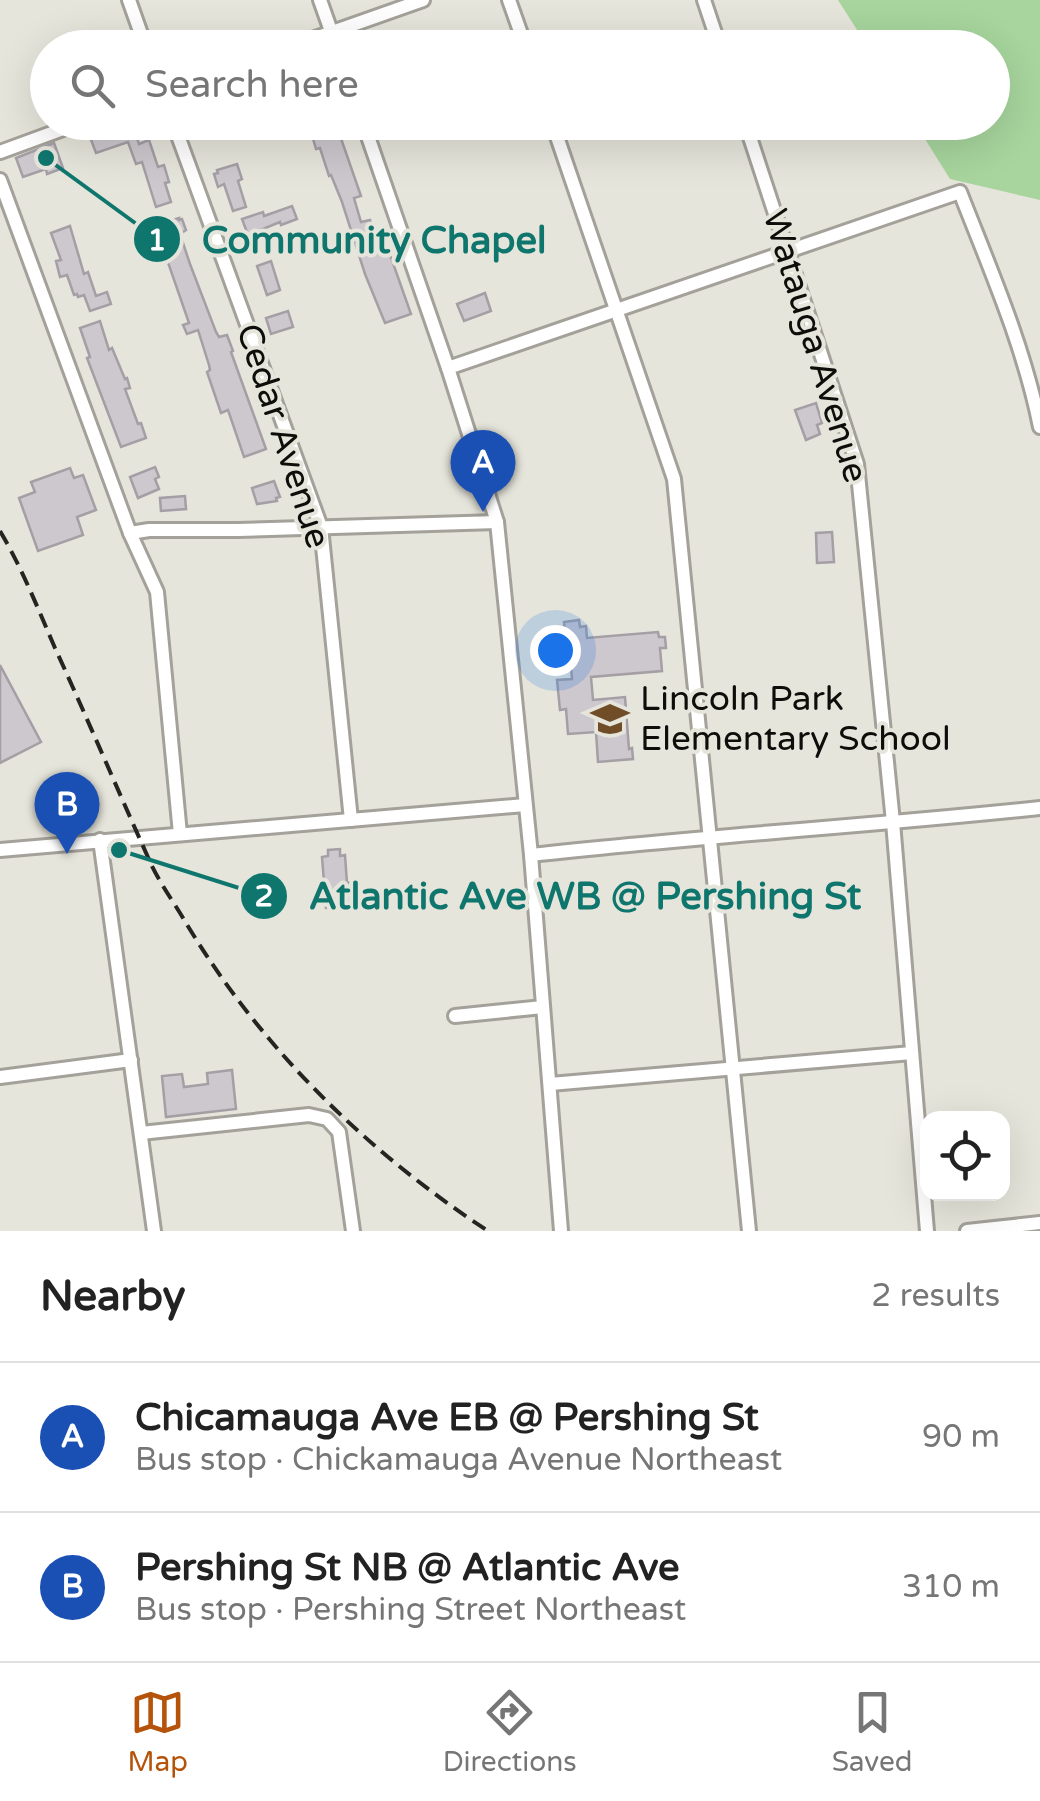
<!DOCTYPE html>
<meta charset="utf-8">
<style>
:root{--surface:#fff;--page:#f6f6f6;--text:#222;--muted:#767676;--line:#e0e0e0;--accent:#b45309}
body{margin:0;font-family:"Varela Round",sans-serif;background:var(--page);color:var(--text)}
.controls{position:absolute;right:30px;bottom:30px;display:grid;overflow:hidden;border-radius:20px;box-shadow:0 10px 40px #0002}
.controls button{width:90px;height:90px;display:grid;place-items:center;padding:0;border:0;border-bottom:2px solid var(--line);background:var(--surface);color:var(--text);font:50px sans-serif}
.you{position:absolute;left:555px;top:650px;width:35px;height:35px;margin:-25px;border:8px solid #fff;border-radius:50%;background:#1a73e8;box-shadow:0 0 0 15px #1a73e833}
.badge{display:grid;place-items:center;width:65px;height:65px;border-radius:50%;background:var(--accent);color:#fff;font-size:32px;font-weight:700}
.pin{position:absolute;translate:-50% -82px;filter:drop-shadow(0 2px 5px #0008)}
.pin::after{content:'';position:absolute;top:52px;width:35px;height:30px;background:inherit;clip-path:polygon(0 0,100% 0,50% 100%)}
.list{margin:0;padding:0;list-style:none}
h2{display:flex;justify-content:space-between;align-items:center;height:130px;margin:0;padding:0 40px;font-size:42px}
h2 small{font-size:32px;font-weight:400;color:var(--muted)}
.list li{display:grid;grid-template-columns:65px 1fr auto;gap:30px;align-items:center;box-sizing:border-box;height:150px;padding:0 40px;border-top:2px solid var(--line)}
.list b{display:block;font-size:38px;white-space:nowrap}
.list p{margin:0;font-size:32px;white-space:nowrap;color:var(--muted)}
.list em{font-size:32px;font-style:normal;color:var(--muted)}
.icon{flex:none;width:55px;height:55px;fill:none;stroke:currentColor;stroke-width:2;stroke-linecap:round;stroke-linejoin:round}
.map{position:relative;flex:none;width:1040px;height:1231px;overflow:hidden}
.search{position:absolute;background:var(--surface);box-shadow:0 10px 40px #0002;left:30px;right:30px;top:30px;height:110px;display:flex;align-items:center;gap:25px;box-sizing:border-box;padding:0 35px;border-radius:55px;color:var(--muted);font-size:38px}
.sheet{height:430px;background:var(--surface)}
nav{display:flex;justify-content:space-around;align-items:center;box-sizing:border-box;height:140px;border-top:2px solid var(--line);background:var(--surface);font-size:28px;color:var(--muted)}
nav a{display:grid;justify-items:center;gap:5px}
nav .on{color:var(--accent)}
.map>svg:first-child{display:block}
.green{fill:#a7d59d}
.building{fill:#cdc7ce;stroke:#a49ea5;stroke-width:2.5}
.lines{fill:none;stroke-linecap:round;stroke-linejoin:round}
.minor-casing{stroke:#a3a199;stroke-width:18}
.minor{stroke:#fff;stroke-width:12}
.rail{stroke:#242420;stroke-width:4;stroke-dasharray:15 8;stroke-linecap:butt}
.labels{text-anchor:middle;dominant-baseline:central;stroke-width:8;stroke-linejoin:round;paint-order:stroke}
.street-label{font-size:35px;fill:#0d0d0a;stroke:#e6e5db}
.poi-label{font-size:35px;fill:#0d0d0a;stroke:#e6e5db;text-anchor:start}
.leader{fill:none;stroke:#0f766e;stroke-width:4}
.callout-dot{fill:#0f766e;stroke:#e6e5db;stroke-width:4}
.mark-label{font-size:30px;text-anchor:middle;font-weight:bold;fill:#fff}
.callout-label{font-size:38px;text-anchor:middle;font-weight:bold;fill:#0f766e;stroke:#e6e5db;stroke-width:8;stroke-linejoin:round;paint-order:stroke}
</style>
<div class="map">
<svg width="1040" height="1231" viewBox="0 0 1040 1231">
<rect width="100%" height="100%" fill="#e6e5db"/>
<polygon class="green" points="838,0 1040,0 1040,200 950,179 915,123 992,122 992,48 868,47"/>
<g class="building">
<polygon points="132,122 139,144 149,140 158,167 164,165 169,182 165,183 171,202 156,207 142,162 136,164 128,142 96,153 90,137"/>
<polygon points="337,127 361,196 354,198 361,222 370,220 373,228 367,230 375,253 388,249 411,314 385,323 365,274 342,202 331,175 329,176 320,148 316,149 312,135"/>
<polygon points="54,143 63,168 47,174 46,169 23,177 16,158"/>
<polygon points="237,164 242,179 238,181 246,207 233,211 224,184 218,187 214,174 218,173 217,170"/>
<polygon points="292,206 297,219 281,225 280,222 248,235 242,219 263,212 264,216"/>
<polygon points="179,218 179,220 182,219 186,230 180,234 190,264 216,332 219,337 227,335 233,351 231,352 266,449 244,457 228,410 221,413 207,372 210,370 209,365 198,330 187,334 183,325 189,323 163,248 165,247 158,225"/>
<polygon points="70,226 84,274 88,272 96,296 107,292 111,304 90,311 84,295 78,297 77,294 74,295 67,275 60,277 56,261 61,260 51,233"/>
<polygon points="271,261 280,290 267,295 257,266"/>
<polygon points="485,293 491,311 464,321 457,304"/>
<polygon points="288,311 293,327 271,334 266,318"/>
<polygon points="100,321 109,350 112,348 125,379 127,378 130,388 125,389 138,424 141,423 146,438 121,447 87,358 90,357 80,328"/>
<polygon points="816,403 822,423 817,425 820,434 806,440 795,410"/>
<polygon points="155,467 159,477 155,479 159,489 138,498 130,477"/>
<polygon points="70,468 74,478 83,475 96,510 77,517 83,535 38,551 19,498 35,492 31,482"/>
<polygon points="274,481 280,497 276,498 277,501 257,504 252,488"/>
<polygon points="185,496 186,509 161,511 160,498"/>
<polygon points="832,532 834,562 817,563 816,533"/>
<polygon points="579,620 580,627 586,626 587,638 658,632 659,637 665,637 666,648 660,648 662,671 591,677 593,700 625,697 629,749 632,748 633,759 598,762 596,732 568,734 566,709 560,710 557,680 572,679 570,656 567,656 564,622"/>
<polygon points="0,665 41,742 0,763"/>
<polygon points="340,849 340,856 345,855 347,883 352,882 354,906 326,908 322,857 328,856 328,850"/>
<polygon points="232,1070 236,1109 166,1117 162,1076 182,1074 184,1087 208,1084 207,1073"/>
</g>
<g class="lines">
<g class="minor-casing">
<g id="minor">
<polyline points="129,0 146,48"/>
<polyline points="320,0 337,48"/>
<polyline points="509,0 526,48"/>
<polyline points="704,0 720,48"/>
<polyline points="287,48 423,0"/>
<polyline points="173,122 321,527 351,820"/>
<polyline points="363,122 448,368 497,522 531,855 561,1231"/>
<polyline points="552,122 674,479 749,1231"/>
<polyline points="745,122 857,464 893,822 927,1231"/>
<polyline points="0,152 82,122"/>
<polyline points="0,180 130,533 157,592 180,834"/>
<path d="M448 368 960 192C990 269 1024 346 1040 427"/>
<polyline points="130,533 149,530 238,530 497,522"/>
<polyline points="100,840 154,1231"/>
<polyline points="0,850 525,805"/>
<path d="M531 855C700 836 871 826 1040 808"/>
<polyline points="455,1016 543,1007"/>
<polyline points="0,1077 131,1060"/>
<polyline points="550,1084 912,1053"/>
<polyline points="141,1133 309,1115 327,1119 339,1132 353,1231"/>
<polyline points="967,1231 1040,1223"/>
</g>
</g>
<use href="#minor" class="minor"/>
<path class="rail" d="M0 531C22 568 38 609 55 648 88 720 119 793 151 864 161 885 175 904 186 923 262 1049 366 1151 488 1231"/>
</g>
<defs>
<g id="school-bare" transform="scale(3)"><path d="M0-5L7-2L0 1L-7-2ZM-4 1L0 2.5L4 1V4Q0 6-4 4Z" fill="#714d27" stroke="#e6e5db" stroke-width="2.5" paint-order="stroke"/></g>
</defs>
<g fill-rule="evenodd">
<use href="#school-bare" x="610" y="719"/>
</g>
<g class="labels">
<g class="street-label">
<text transform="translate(815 346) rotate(73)">Watauga Avenue</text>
<text transform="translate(283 436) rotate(72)">Cedar Avenue</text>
</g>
<g class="poi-label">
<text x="640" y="699">Lincoln Park<tspan x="640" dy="40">Elementary School</tspan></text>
</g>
</g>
<path class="leader" d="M46 158L157 239M119 850L264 896"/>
<g class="callout-dot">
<circle cx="46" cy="158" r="10"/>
<circle cx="119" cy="850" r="10"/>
<circle cx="157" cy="239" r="25"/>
<circle cx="264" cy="896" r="25"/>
</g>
<g class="mark-label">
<text x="157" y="250">1</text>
<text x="264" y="906">2</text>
</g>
<g class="callout-label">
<text x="374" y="253">Community Chapel</text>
<text x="585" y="909">Atlantic Ave WB @ Pershing St</text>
</g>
</svg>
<div class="controls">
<button><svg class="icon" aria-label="locate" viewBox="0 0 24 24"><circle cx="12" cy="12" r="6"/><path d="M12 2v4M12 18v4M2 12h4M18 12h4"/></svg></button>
</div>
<div class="you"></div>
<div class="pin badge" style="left:483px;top:512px;background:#1a4fb4">A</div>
<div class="pin badge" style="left:67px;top:854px;background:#1a4fb4">B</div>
<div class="search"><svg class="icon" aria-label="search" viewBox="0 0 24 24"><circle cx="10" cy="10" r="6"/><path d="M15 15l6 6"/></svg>Search here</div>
</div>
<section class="sheet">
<h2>Nearby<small>2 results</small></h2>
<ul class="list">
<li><span class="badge" style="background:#1a4fb4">A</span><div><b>Chicamauga Ave EB @ Pershing St</b><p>Bus stop · Chickamauga Avenue Northeast</p></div><em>90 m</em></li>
<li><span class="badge" style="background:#1a4fb4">B</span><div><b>Pershing St NB @ Atlantic Ave</b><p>Bus stop · Pershing Street Northeast</p></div><em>310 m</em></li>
</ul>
</section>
<nav>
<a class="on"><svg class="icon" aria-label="map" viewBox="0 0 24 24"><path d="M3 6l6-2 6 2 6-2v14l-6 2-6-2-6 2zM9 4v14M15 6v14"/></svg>Map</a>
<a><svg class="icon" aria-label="directions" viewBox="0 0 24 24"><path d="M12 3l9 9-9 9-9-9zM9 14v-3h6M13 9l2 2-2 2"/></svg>Directions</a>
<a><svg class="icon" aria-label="saved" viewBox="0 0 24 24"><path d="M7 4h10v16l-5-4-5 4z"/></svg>Saved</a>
</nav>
